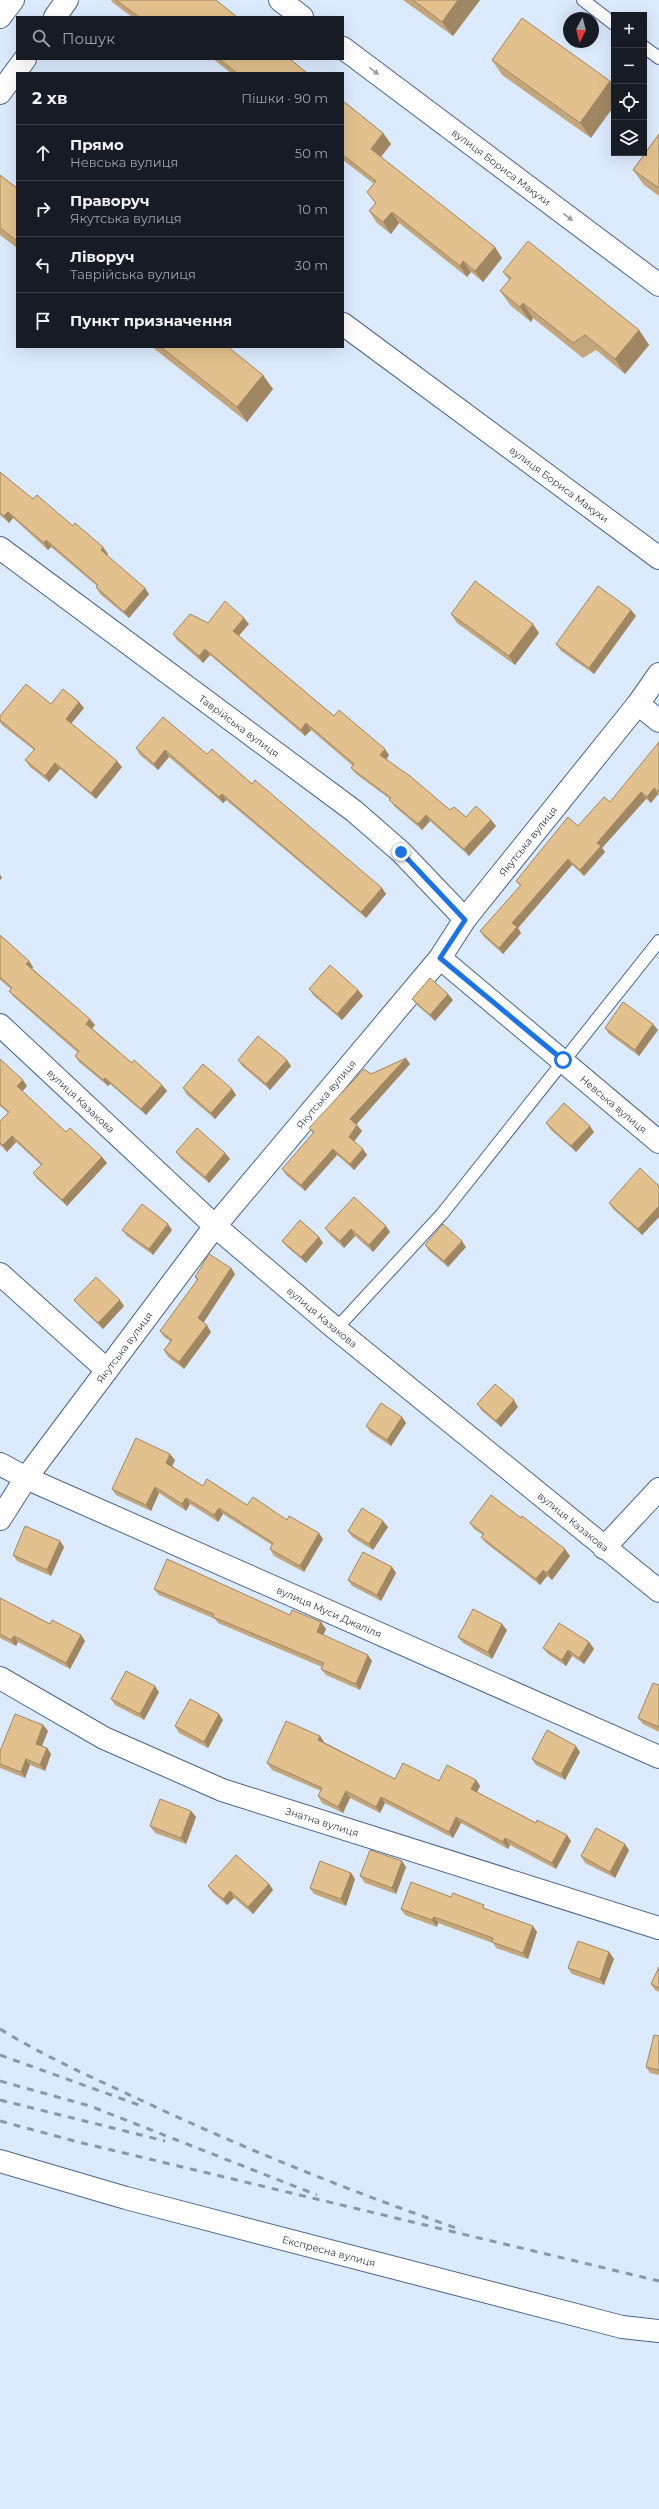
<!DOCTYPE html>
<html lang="uk">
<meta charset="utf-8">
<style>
:root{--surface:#171b24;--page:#242831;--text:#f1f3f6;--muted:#9ea1a6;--line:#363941}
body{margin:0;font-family:Montserrat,sans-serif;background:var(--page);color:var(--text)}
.controls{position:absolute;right:12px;top:12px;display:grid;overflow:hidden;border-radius:0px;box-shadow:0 4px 16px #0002}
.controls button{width:36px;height:36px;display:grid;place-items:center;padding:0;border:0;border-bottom:1px solid var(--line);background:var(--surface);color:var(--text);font:20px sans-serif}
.compass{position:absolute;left:563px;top:12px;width:36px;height:36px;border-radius:50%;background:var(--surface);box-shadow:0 4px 16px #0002;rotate:187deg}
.stop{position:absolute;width:12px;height:12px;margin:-9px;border:3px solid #1a73e8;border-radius:50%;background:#fff}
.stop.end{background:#1a73e8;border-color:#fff;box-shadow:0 1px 4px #0008}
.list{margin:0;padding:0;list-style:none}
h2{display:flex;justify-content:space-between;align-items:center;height:52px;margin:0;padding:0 16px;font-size:17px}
h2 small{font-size:13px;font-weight:400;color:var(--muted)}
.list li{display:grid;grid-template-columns:26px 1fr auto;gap:12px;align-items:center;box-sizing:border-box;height:56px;padding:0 16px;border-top:1px solid var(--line)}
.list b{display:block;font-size:15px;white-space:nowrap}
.list p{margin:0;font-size:13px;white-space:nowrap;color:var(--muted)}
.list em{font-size:13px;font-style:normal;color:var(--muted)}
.icon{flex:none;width:22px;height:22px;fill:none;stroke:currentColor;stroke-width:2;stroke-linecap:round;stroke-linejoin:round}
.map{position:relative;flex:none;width:659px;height:2509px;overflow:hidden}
.search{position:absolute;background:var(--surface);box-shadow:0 4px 16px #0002;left:16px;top:16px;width:328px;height:44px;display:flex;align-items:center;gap:10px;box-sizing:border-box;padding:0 14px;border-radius:0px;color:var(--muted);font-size:15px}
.panel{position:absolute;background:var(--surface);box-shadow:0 4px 16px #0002;left:16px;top:72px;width:328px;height:276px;border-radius:0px}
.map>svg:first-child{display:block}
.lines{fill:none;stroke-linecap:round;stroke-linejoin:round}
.lane-casing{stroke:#486590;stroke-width:14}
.street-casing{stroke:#486590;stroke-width:24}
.secondary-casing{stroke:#486590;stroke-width:24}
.lane{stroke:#fff;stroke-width:12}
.street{stroke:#fff;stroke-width:22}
.secondary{stroke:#fff;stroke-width:22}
.rail{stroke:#8997aa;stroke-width:3;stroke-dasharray:7 7;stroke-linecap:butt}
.wall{fill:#c3a67a}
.shaded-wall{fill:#9f8763}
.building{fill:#e3c18e;stroke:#9f8763}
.oneway{fill:#979ea7}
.route{stroke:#1a73e8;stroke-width:5}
.labels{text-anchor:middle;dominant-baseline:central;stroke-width:3;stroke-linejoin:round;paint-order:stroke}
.street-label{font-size:10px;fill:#2f3c4f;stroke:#dceafe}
</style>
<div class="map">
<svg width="659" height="2509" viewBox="0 0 659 2509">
<rect width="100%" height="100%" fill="#dceafe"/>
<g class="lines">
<g class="lane-casing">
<g id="lane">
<polyline points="583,0 614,24"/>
<polyline points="644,47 659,58"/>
<polyline points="336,1329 442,1214 659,941"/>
</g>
</g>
<g class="street-casing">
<g id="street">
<polyline points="0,17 13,0"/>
<polyline points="55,17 67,0"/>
<polyline points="0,93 25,59"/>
<path id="s1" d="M343 324 659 558"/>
<path id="s2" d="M0 548 354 811 401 852 465 919"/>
<polyline points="638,704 659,721"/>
<path id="s3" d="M440 958 659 1142"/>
<path id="s4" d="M0 1025 215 1226 336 1329 659 1591"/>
<polyline points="0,1274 107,1370"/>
<path id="s5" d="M0 1464 26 1478 659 1757"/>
<path id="s6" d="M0 1519 26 1478 215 1226 440 958 465 919 638 704 659 674"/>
<polyline points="604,1548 659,1489"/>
<path id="s7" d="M0 1678 104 1738 222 1790 659 1928"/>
<path id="s8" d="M0 2161 126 2198 622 2327 659 2331"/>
</g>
</g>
<g class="secondary-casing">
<g id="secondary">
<polyline points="280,0 302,17"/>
<path id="s9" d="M343 48 659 285"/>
</g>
</g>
<use href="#lane" class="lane"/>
<use href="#street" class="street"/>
<use href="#secondary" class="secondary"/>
<g class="rail">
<path d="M0 2029C42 2055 87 2075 132 2096 240 2147 349 2191 462 2230"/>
<polyline points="0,2055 139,2105"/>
<polyline points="0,2081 90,2106 317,2195"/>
<polyline points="0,2100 165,2141"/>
<polyline points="0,2121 78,2142 659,2281"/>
</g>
</g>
<g class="wall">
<polygon points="111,0 216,0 237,17 132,17 112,2"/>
<polygon points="403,0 480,0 453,36"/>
<polygon points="522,18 591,138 502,75 492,60"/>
<polygon points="213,59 290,59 307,73 231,73"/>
<polygon points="343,101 383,133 391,144 381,157 502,258 483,282 471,272 467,277 399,223 391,234 377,223 369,211 375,203 367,192 374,184 343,160"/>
<polygon points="659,134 659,196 644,185 633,170"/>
<polygon points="0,175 17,188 17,248 0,235"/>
<polygon points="503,272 639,330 649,345 625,374 596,350 583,358 533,318 531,322 511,306 500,291 509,280"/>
<polygon points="152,347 228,347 273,389 247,422"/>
<polygon points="0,472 33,499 73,526 108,554 107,555 149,594 129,618 100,594 96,587 97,586 51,547 48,550 13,518 9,523 0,515"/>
<polygon points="631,610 636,616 594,674 561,651 556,644"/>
<polygon points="451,614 539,633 515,665 457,623"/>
<polygon points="208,623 249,624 239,636 334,716 389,755 386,759 450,810 466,817 491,820 496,826 469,856 430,821 422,830 394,806 390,799 356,774 351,768 353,766 311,730 305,736 210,655 203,663 177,640 173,634"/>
<polygon points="79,702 84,708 71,723 122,767 96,799 60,769 49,782 30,767 25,760 34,750 2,725 0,722 0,716 51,704"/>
<polygon points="659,742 659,795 658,794 651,803 646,799 602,848 605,852 584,876 572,865 518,928 521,933 503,954 484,937 480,931 520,886 516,881 578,826 610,802"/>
<polygon points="136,748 207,754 252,784 382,888 386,894 366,918 226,800 223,803 169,757 158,770 140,755"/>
<polygon points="0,935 29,961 33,967 32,968 95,1025 92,1028 132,1063 162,1085 167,1091 146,1115 110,1084 108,1086 79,1062 75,1056 78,1053 14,997 9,991 11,989 0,980"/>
<polygon points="309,989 358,990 363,996 342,1020 314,996"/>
<polygon points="412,999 453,1000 435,1021 417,1005"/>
<polygon points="605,1028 658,1030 639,1056 609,1034"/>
<polygon points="0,1059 27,1086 22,1091 66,1132 102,1157 107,1163 67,1206 37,1179 33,1173 41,1165 16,1142 7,1152 0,1145 0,1121 8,1113 0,1106"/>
<polygon points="238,1060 291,1066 270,1090 242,1066"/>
<polygon points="410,1064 356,1124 362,1131 354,1141 367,1155 354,1170 337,1155 305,1191 286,1175 282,1169 313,1133 309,1128 371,1074"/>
<polygon points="183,1088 232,1089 236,1095 215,1119 187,1095"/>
<polygon points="546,1123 594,1132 576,1152 551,1130"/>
<polygon points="176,1152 225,1153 230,1159 209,1183 181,1159"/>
<polygon points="659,1186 659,1217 642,1235 613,1209 609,1203"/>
<polygon points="325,1228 390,1232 373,1252 355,1236 344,1248 330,1235"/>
<polygon points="122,1230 172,1230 153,1255 127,1236"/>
<polygon points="319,1237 323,1243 306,1263 287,1247 282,1241"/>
<polygon points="425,1245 466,1247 448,1267 429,1251"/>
<polygon points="231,1268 235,1274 203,1323 211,1332 184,1369 168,1357 164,1350 170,1341 164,1337 160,1331 197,1280 195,1277"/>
<polygon points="74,1300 124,1306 103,1329 79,1306"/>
<polygon points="477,1404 518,1407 501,1427 482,1411"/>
<polygon points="402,1417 406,1423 391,1446 370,1432 366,1426"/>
<polygon points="175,1460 172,1466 203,1486 247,1505 287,1520 323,1539 304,1572 274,1556 270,1549 272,1545 223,1514 218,1522 190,1504 186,1511 159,1493 151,1511 116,1495 112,1489"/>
<polygon points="470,1523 570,1556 552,1580 547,1576 540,1585 486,1543 481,1537 483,1535 474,1529"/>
<polygon points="388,1527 373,1550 352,1537 348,1531"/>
<polygon points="60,1541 64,1547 51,1576 17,1561 13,1555"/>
<polygon points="392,1567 396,1573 381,1601 352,1586 348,1580"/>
<polygon points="154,1589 321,1622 326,1629 323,1635 372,1661 360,1690 326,1675 321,1669 322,1667 218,1623 215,1619 159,1595"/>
<polygon points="0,1598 50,1624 81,1635 85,1641 70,1669 18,1642 16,1646 0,1638"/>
<polygon points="507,1630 492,1659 463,1643 458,1637"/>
<polygon points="589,1642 594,1649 584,1664 572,1656 566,1666 548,1654 543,1648"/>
<polygon points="659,1685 659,1732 643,1724 638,1718"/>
<polygon points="159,1692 144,1720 115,1705 111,1699"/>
<polygon points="223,1720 208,1748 179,1733 175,1726"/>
<polygon points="43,1725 48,1731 42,1746 47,1748 51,1754 45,1771 30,1765 25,1778 0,1768 0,1751"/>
<polygon points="320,1736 324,1742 395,1779 439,1781 476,1780 480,1786 477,1792 571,1841 556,1869 510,1845 508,1849 461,1823 453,1838 385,1803 380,1813 350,1798 343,1813 322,1803 318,1796 321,1791 272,1770 267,1763"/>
<polygon points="580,1752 565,1780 536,1765 532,1759"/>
<polygon points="191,1811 196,1817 186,1844 155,1833 150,1826"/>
<polygon points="629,1850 615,1878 585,1863 581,1856"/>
<polygon points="406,1867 396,1894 365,1883 360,1876"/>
<polygon points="351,1873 355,1879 346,1906 314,1894 310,1888"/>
<polygon points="269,1884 273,1890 253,1914 234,1898 227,1905 213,1893 208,1886"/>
<polygon points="451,1897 487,1909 537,1932 528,1959 496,1948 493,1943 438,1923 437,1927 405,1915 401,1909"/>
<polygon points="609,1952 614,1959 604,1985 572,1974 568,1968"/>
<polygon points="659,1967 659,1992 655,1990 651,1984"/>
<polygon points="659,2036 659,2075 650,2073 646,2067"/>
</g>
<g class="shaded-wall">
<polygon points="458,0 480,0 453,36 442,22"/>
<polygon points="610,81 614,86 614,106 591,138 580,123"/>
<polygon points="383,133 391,144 378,160 371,149"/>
<polygon points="392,212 399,223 391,234 383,222"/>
<polygon points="495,247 502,258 483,282 475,271"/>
<polygon points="463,261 471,272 467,277 460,266"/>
<polygon points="523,303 533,318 531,322 520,307"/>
<polygon points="639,330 649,345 625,374 615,359"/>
<polygon points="263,375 273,389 247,422 237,407"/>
<polygon points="8,512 13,518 9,523 4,516"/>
<polygon points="46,540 51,547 48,550 44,543"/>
<polygon points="103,547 108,554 105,556 101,550"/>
<polygon points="145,588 149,594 129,618 124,612"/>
<polygon points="631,610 636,616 594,674 589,668"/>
<polygon points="244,618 249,624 237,637 233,631"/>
<polygon points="533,624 539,633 515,665 509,656"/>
<polygon points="205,649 210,655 203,663 199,656"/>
<polygon points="79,702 84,708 70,725 66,719"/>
<polygon points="306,723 311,730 305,736 301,730"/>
<polygon points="385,749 389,755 385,762 380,755"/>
<polygon points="165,750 169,757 158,770 154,764"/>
<polygon points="117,761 122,767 96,799 91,793"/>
<polygon points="55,763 60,769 49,782 45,776"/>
<polygon points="654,788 658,794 651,803 647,797"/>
<polygon points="641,792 646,799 602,848 605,852 584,876 580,870 597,843"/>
<polygon points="222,794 226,800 223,803 219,797"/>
<polygon points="426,815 430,821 422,830 418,824"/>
<polygon points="491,820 496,826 469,856 464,849"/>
<polygon points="568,859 572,865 518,928 521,933 503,954 499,948 512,923"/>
<polygon points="0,874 2,878 0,880"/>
<polygon points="382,888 386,894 366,918 361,912"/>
<polygon points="29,961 33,967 31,970 26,964"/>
<polygon points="358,990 363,996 342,1020 337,1014"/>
<polygon points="448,994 453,1000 435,1021 430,1015"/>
<polygon points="90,1019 95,1025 91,1030 86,1024"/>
<polygon points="653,1024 658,1030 639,1056 635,1050"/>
<polygon points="406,1058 410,1064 355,1126 350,1119"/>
<polygon points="287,1060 291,1066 270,1090 266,1084"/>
<polygon points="105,1078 110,1084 108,1086 103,1080"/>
<polygon points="23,1080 27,1086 21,1093 17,1086"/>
<polygon points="162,1085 167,1091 146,1115 141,1109"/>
<polygon points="232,1089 236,1095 215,1119 211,1113"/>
<polygon points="357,1125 362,1131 353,1143 349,1137"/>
<polygon points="590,1126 594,1132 576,1152 571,1146"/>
<polygon points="12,1136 16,1142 7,1152 3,1145"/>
<polygon points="333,1149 337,1155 305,1191 301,1185"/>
<polygon points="363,1149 367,1155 354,1170 350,1164"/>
<polygon points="225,1153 230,1159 209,1183 205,1177"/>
<polygon points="102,1157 107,1163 67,1206 62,1200"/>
<polygon points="659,1206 659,1217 642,1235 638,1229"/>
<polygon points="168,1224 172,1230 153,1255 149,1249"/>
<polygon points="386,1226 390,1232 373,1252 369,1245"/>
<polygon points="351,1229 355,1236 344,1248 340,1241"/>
<polygon points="319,1237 323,1243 306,1263 301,1257"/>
<polygon points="462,1241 466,1247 448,1267 444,1261"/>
<polygon points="231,1268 235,1274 202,1325 198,1318"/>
<polygon points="120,1300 124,1306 103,1329 98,1323"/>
<polygon points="207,1325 211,1332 184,1369 179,1362"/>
<polygon points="514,1400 518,1407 501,1427 496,1421"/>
<polygon points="402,1417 406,1423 391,1446 387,1440"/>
<polygon points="170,1454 175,1460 171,1469 166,1463"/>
<polygon points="155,1487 159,1493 151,1511 146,1505"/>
<polygon points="186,1498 190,1504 186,1511 182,1504"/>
<polygon points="219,1508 223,1514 218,1522 214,1515"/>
<polygon points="383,1521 388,1527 373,1550 369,1544"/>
<polygon points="319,1533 323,1539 304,1572 300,1566"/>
<polygon points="60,1541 64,1547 51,1576 47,1570"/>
<polygon points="565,1549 570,1556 552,1580 547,1573"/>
<polygon points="392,1567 396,1573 381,1601 377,1595"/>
<polygon points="543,1570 547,1576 540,1585 536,1579"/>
<polygon points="321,1622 326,1629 322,1638 317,1632"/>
<polygon points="502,1624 507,1630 492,1659 488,1652"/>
<polygon points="81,1635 85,1641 70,1669 66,1663"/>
<polygon points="14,1636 18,1642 16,1646 11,1640"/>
<polygon points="589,1642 594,1649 584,1664 579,1658"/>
<polygon points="568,1650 572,1656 566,1666 562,1660"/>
<polygon points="368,1655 372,1661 360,1690 356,1684"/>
<polygon points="155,1686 159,1692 144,1720 140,1714"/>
<polygon points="219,1714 223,1720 208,1748 204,1742"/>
<polygon points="43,1725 48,1731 40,1750 36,1744"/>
<polygon points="320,1736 324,1742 318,1740"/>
<polygon points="576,1746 580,1752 565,1780 561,1774"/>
<polygon points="47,1748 51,1754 45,1771 40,1765"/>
<polygon points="26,1759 30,1765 25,1778 21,1772"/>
<polygon points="476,1780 480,1786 475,1796 471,1789"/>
<polygon points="346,1791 350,1798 343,1813 338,1807"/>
<polygon points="381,1797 385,1803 380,1813 376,1807"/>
<polygon points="191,1811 196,1817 186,1844 181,1838"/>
<polygon points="456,1817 461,1823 453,1838 449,1832"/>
<polygon points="567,1835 571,1841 556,1869 552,1863"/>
<polygon points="505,1838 510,1845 508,1849 503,1842"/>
<polygon points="625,1844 629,1850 615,1878 610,1872"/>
<polygon points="402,1861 406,1867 396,1894 392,1888"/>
<polygon points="351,1873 355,1879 346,1906 341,1899"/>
<polygon points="269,1884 273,1890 253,1914 248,1907"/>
<polygon points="230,1891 234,1898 227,1905 223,1899"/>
<polygon points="434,1917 438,1923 437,1927 432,1920"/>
<polygon points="533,1926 537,1932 528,1959 523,1953"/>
<polygon points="609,1952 614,1959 604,1985 600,1979"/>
</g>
<g class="building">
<polygon points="116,0 216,0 237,17 139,17"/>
<polygon points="413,0 458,0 442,22"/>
<polygon points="522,18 610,81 580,123 492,60"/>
<polygon points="219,59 290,59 307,73 237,73"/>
<polygon points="343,101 383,133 371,149 495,247 475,271 463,261 460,266 392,212 383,222 369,211 376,203 367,192 376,181 343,155"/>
<polygon points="659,134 659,188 633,170"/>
<polygon points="0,175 17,188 17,241 0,228"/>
<polygon points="528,241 639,330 615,359 585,335 573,343 523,303 520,307 500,291 511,278 503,272"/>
<polygon points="161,347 228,347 263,375 237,407"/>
<polygon points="0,472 33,499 37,495 73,526 75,523 103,547 101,550 145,588 124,612 96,587 98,585 46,540 44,543 8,512 4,516 0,513"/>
<polygon points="475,581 533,624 509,656 451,614"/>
<polygon points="598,586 631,610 589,668 556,644"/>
<polygon points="225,601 244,618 233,631 334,716 339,710 385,749 380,755 410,776 450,810 454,807 466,817 476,806 491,820 464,849 426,815 418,824 389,800 391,798 351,768 354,764 306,723 301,730 205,649 199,656 173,634 190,614 208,623"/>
<polygon points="26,684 51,704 63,689 79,702 66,719 117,761 91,793 55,763 45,776 25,760 35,749 0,720 0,716"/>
<polygon points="163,717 207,754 212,749 252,784 255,780 382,888 361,912 222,794 219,797 165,750 154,764 136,748"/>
<polygon points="659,742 659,792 654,788 647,797 641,792 597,843 601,846 580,870 568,859 512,923 517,927 499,948 480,931 521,885 516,881 568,817 578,826 604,797 610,802"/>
<polygon points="0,935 29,961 26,964 90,1019 86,1024 132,1063 134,1060 162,1085 141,1109 105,1078 103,1080 75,1056 79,1051 9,991 12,988 0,977"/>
<polygon points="330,965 358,990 337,1014 309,989"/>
<polygon points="430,978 448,994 430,1015 412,999"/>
<polygon points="623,1002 653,1024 635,1050 605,1028"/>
<polygon points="258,1036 287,1060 266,1084 238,1060"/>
<polygon points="406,1058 350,1119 357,1125 349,1137 363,1149 350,1164 333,1149 301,1185 282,1169 314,1132 309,1128 364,1069 371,1074"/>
<polygon points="0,1059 23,1080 17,1086 66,1132 70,1128 102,1157 62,1200 33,1173 42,1164 12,1136 3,1145 0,1143 0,1121 9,1112 0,1104"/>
<polygon points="203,1064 232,1089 211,1113 183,1088"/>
<polygon points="564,1103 590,1126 571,1146 546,1123"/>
<polygon points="197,1128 225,1153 205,1177 176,1152"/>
<polygon points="640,1168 659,1186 659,1206 638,1229 609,1203"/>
<polygon points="354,1197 386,1226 369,1245 351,1229 340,1241 325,1228"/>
<polygon points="142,1204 168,1224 149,1249 122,1230"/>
<polygon points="300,1220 319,1237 301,1257 282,1241"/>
<polygon points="443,1224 462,1241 444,1261 425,1245"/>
<polygon points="209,1254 231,1268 198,1318 207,1325 179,1362 164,1350 172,1340 160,1331 198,1279 195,1277"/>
<polygon points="96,1277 120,1300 98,1323 74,1300"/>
<polygon points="495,1384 514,1400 496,1421 477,1404"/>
<polygon points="381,1403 402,1417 387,1440 366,1426"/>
<polygon points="136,1438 170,1454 166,1463 203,1486 207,1479 247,1505 253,1497 287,1520 289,1516 319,1533 300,1566 270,1549 273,1543 219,1508 214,1515 186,1498 182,1504 155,1487 146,1505 112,1489"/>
<polygon points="491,1495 521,1518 522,1516 565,1549 547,1573 543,1570 536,1579 481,1537 484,1534 470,1523"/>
<polygon points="362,1508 383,1521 369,1544 348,1531"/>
<polygon points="25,1526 60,1541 47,1570 13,1555"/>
<polygon points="363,1552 392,1567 377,1595 348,1580"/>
<polygon points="167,1559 290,1615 292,1610 321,1622 317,1632 368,1655 356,1684 321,1669 324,1663 213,1617 214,1614 154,1589"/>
<polygon points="0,1598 50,1624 52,1620 81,1635 66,1663 14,1636 11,1640 0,1634"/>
<polygon points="473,1609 502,1624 488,1652 458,1637"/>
<polygon points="559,1623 589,1642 579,1658 568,1650 562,1660 543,1648"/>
<polygon points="126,1671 155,1686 140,1714 111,1699"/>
<polygon points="653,1683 659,1685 659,1727 638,1718"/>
<polygon points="190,1699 219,1714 204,1742 175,1726"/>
<polygon points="15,1714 43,1725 36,1744 47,1748 40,1765 26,1759 21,1772 0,1764 0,1751"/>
<polygon points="286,1721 320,1736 318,1740 395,1779 403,1763 439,1781 447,1765 476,1780 471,1789 536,1823 537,1820 567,1835 552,1863 505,1838 503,1842 456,1817 449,1832 381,1797 376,1807 346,1791 338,1807 318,1796 322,1788 267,1763"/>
<polygon points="547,1730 576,1746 561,1774 532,1759"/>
<polygon points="160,1799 191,1811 181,1838 150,1826"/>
<polygon points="596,1828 625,1844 610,1872 581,1856"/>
<polygon points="370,1850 402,1861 392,1888 360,1876"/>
<polygon points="236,1855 269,1884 248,1907 230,1891 223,1899 208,1886"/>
<polygon points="320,1861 351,1873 341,1899 310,1888"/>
<polygon points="411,1882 451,1897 453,1893 484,1905 483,1908 533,1926 523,1953 492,1942 493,1938 434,1917 432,1920 401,1909"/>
<polygon points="578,1941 609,1952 600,1979 568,1968"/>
<polygon points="659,1967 659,1988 651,1984"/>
<polygon points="654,2035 659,2036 659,2070 646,2067"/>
</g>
<defs><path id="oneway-solid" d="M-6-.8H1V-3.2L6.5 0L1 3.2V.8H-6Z"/></defs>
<g class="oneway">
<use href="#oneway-solid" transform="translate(374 71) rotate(37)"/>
<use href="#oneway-solid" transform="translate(568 217) rotate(37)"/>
</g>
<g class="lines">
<polyline class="route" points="401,852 465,920 440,958 563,1060"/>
</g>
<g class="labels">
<g class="street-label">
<text stroke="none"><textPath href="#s9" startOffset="198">вулиця Бориса Макухи</textPath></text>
<text stroke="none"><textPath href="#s1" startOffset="269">вулиця Бориса Макухи</textPath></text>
<text stroke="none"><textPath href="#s2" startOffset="298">Таврійська вулиця</textPath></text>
<text stroke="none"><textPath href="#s6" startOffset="860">Якутська вулиця</textPath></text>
<text stroke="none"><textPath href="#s6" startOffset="536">Якутська вулиця</textPath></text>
<text stroke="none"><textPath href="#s4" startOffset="111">вулиця Казакова</textPath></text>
<text stroke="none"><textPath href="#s3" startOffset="227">Невська вулиця</textPath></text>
<text stroke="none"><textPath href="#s4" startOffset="435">вулиця Казакова</textPath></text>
<text stroke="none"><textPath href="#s6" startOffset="212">Якутська вулиця</textPath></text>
<text stroke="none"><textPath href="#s4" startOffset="759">вулиця Казакова</textPath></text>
<text stroke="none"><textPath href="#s5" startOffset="361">вулиця Муси Джаліля</textPath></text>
<text stroke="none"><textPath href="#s7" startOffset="354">Знатна вулиця</textPath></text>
<text stroke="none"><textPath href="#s8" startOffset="341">Експресна вулиця</textPath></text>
</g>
</g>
</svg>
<div class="controls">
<button>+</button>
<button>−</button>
<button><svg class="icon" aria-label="locate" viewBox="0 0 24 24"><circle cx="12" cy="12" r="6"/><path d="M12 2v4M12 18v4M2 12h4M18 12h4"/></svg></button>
<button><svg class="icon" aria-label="layers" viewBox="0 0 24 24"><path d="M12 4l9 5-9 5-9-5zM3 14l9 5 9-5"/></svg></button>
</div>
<svg class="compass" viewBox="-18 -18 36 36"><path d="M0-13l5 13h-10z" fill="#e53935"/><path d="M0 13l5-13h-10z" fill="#9ea1a6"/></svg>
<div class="stop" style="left:563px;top:1060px"></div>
<div class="stop end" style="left:401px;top:852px"></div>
<div class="search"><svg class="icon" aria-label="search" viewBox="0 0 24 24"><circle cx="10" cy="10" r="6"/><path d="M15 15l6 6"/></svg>Пошук</div>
<section class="panel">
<h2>2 хв<small>Пішки · 90 m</small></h2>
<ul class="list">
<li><svg class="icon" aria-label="ahead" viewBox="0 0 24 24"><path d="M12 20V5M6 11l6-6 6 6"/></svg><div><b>Прямо</b><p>Невська вулиця</p></div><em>50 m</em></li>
<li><svg class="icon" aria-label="right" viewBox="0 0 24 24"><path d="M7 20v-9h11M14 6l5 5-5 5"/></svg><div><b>Праворуч</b><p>Якутська вулиця</p></div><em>10 m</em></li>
<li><svg class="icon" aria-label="left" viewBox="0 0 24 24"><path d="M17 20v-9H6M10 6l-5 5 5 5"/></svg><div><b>Ліворуч</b><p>Таврійська вулиця</p></div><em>30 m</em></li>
<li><svg class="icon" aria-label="arrive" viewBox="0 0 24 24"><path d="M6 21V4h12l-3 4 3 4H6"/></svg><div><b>Пункт призначення</b></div></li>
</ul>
</section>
</div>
